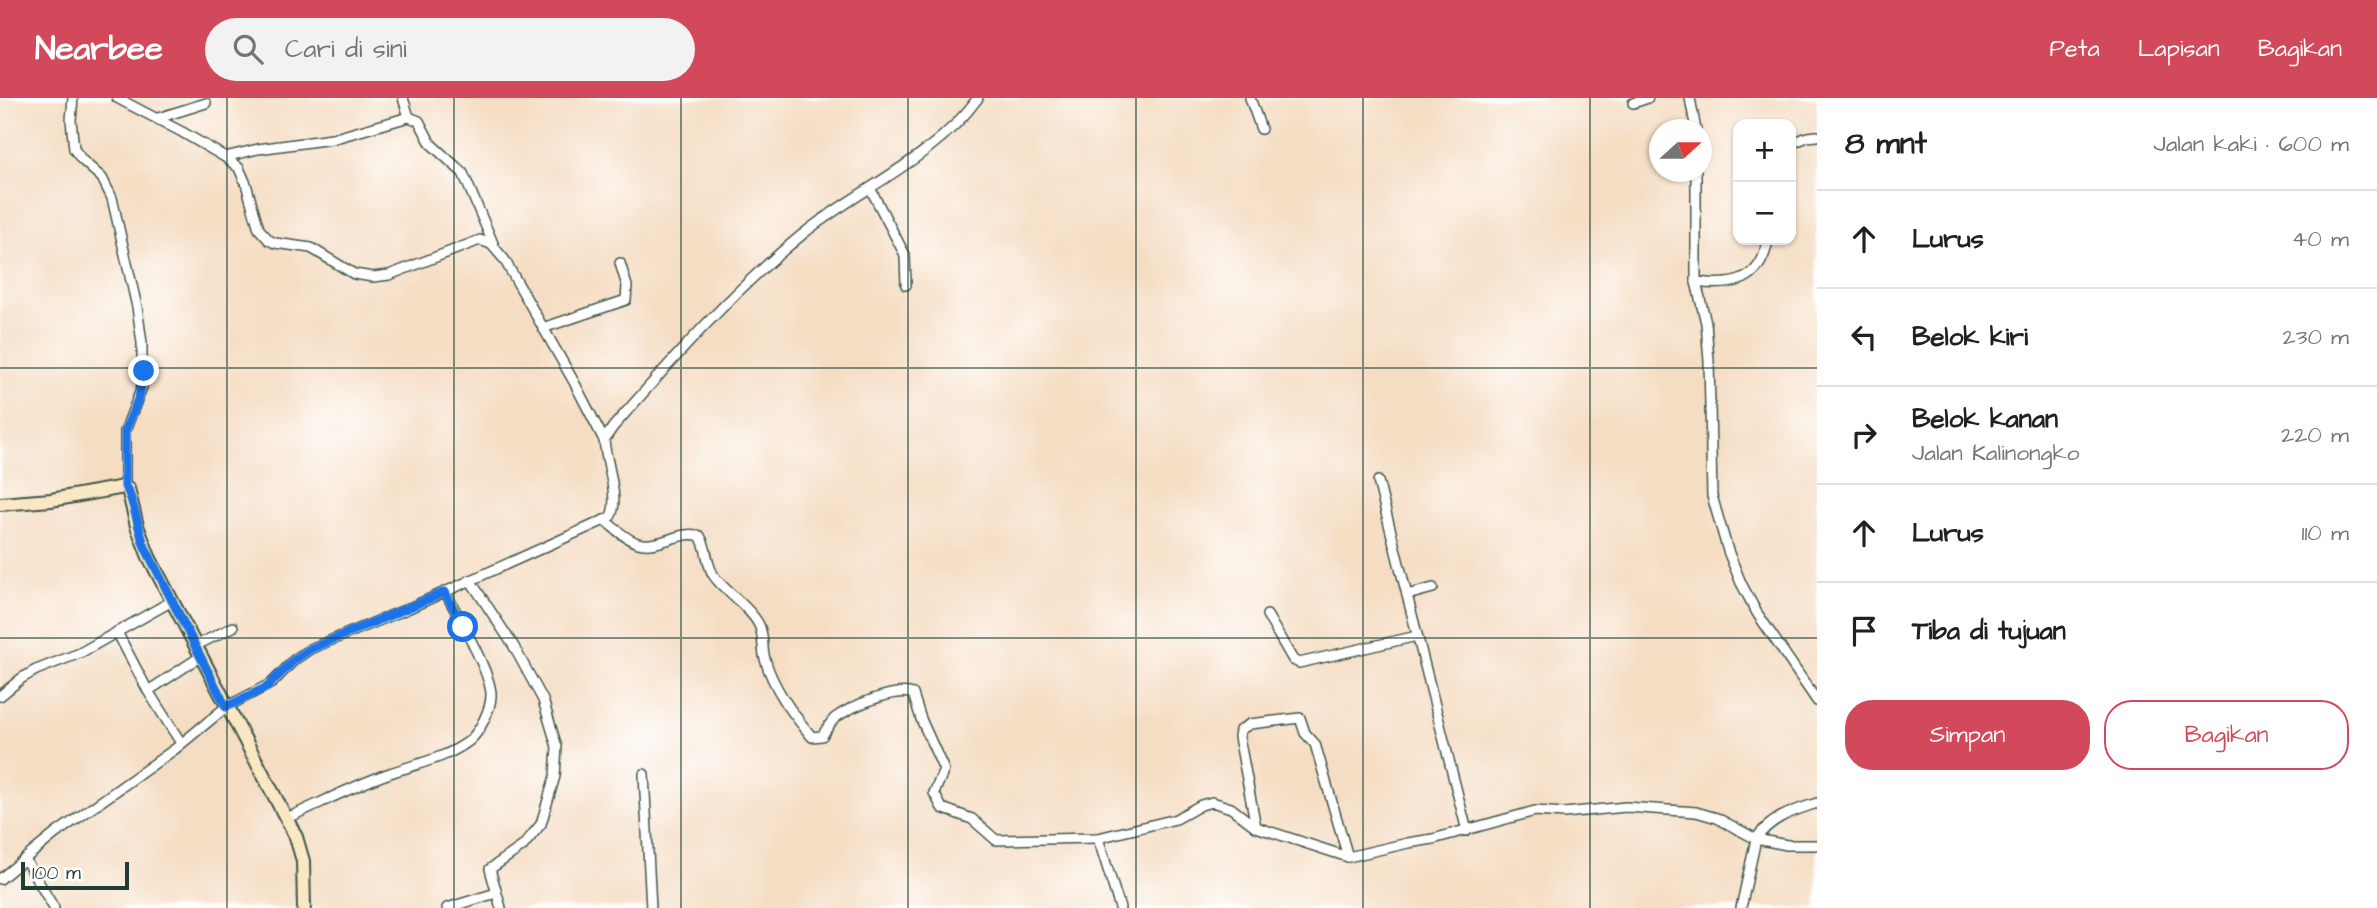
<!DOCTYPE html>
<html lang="id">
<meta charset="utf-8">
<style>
:root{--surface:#fff;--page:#f2f2f2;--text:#202124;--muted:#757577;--line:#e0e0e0;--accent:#d1495b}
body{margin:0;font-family:"Architects Daughter",sans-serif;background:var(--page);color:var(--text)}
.controls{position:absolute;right:21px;top:21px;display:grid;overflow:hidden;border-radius:14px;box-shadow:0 2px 5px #0004}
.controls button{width:63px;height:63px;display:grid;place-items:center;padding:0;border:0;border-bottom:2px solid var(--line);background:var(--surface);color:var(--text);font:35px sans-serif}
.compass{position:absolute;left:1649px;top:21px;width:63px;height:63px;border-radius:50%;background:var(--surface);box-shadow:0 2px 5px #0004;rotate:69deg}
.scale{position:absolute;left:21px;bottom:18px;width:108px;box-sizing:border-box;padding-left:7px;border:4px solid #1f3d34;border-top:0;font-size:19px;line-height:24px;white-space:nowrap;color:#1f3d34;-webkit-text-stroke:5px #fff;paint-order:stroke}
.stop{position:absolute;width:21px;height:21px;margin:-16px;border:5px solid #1a73e8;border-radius:50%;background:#fff}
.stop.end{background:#1a73e8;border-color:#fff;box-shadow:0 2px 7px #0008}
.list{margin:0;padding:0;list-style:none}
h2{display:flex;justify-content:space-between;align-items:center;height:91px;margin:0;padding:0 28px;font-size:30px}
h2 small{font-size:23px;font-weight:400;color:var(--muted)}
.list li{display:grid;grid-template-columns:46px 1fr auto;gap:21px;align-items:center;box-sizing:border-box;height:98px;padding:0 28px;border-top:2px solid var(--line)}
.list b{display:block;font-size:26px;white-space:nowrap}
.list p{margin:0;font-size:23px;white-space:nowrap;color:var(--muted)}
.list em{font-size:23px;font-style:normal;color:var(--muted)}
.actions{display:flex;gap:14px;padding:21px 28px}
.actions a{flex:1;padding:16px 0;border:2px solid var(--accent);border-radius:28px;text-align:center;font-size:24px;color:var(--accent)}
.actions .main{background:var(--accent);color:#fff}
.icon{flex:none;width:38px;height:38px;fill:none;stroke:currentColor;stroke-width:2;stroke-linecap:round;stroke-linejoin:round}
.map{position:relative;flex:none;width:1817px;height:810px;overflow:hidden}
header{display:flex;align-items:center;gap:42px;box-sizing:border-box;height:98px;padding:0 35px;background:var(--accent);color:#fff}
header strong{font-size:33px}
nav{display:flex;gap:38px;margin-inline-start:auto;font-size:24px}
.search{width:490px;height:63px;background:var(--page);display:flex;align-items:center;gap:18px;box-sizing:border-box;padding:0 24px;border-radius:38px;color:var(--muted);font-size:26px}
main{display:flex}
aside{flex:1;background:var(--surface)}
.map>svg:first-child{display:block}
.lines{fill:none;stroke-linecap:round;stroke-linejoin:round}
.street-casing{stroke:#3f5549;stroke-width:12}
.secondary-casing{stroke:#3f5549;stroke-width:16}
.street{stroke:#fff;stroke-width:9}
.secondary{stroke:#fae7c3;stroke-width:12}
.route{stroke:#1a73e8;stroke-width:9}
.grid{fill:none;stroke:#1f3d34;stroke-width:2;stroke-opacity:0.55}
</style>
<header>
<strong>Nearbee</strong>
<div class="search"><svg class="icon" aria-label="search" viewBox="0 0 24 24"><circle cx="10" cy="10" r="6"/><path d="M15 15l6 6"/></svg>Cari di sini</div>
<nav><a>Peta</a><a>Lapisan</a><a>Bagikan</a></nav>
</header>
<main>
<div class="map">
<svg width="1817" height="810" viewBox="0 0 1817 810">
<rect width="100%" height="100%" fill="#fff"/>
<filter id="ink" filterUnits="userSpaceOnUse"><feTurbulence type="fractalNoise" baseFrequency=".0143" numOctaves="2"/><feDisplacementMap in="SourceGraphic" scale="14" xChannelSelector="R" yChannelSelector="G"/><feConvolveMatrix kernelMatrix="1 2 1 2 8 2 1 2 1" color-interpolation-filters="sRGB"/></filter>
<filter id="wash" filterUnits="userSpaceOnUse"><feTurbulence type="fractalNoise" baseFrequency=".00686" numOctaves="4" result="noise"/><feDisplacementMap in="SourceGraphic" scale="28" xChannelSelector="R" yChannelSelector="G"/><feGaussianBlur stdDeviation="1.57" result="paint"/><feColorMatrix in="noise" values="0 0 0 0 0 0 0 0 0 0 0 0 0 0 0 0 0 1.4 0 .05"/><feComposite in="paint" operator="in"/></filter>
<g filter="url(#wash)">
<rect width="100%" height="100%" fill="#f5ddc3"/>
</g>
<g filter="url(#ink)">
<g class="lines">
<g class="street-casing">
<g id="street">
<polyline points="73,0 71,22 74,51 82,62 102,80 112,100 137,209 142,245 142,289 125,333 125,389"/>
<polyline points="117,0 182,34 225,59 239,70 246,86 259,131 269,142 275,145 311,150 354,176 373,179 389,177 480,142 491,146 504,161 574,284 604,342"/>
<polyline points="403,0 409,19"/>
<polyline points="1250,0 1261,31"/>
<polyline points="1690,0 1696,32"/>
<polyline points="1633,5 1648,0"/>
<polyline points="158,20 206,5"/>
<polyline points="1791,46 1807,39 1817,38"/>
<polyline points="225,59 258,51 332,41 409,19 419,23 431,46 463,75 495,150"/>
<polyline points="1696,74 1696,184 1706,225 1709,263 1712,398 1728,453 1741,485 1757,515 1817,603"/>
<polyline points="870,90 905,157 906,187"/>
<path d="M1696 184C1733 189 1761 184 1768 142"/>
<polyline points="543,230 626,202 627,188 620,165"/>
<polyline points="1378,383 1467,733"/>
<path d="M604 422C614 429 626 442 638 445 659 451 681 431 700 438 708 450 706 467 714 478 726 495 747 506 758 525 765 537 761 549 765 561 773 590 793 616 812 639L822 638C826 632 830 625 835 620 850 609 895 589 913 596L921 621 944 672 934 695 942 710 972 721 996 742 1098 740 1176 721 1201 707 1212 704 1231 710 1256 729 1348 759 1408 745 1433 741 1535 713 1564 715 1626 709 1696 714 1717 720 1756 741 1787 747H1817"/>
<polyline points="470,482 513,547 543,602 557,649 555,678 541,726 523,748 490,771 501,810"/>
<polyline points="1407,497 1433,490"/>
<polyline points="1267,517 1293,562 1299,565 1417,538"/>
<polyline points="117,534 148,593 181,645"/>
<polyline points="195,548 233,529"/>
<polyline points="148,593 200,559"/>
<polyline points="0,598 22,580 36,572 80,555 172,503"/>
<polyline points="644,676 651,810"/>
<path d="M287 720C321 705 355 687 390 675 416 666 447 660 469 643 480 634 492 609 491 595 489 571 457 517 445 493"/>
<polyline points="1256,729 1239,639 1240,632 1250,626 1300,620 1305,635 1315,646 1348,759"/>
<polyline points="1098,740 1120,810"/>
<polyline points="25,761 54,810"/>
<path d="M0 781 55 736 175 651 226 609 272 585 294 562 310 551 407 511 609 420C622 407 605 360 604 342L613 329C673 261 732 193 803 136 860 90 934 61 978 0"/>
<polyline points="447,810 496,795"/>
<path d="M1741 810 1756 741C1771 719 1793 713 1817 705"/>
</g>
</g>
<g class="secondary-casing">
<polyline id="secondary" points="0,406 51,402 124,389 128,391 137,428 149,459 296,739 303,763 304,810"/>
</g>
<use href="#street" class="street"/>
<use href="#secondary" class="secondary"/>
</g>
</g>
<g class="lines" filter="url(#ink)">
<path class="route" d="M144 273 139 299 125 333V389C133 396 139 436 145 449L226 609 267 589 294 562 310 551 445 494 463 529"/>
</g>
<path class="grid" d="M227 0V810M454 0V810M681 0V810M908 0V810M1136 0V810M1363 0V810M1590 0V810M0 270H1817M0 540H1817"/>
</svg>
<div class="controls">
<button>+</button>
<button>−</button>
</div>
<svg class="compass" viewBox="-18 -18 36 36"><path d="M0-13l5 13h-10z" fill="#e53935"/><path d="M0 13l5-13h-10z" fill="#757577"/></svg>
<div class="scale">100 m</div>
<div class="stop" style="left:463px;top:529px"></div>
<div class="stop end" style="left:144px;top:273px"></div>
</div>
<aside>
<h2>8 mnt<small>Jalan kaki · 600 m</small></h2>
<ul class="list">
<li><svg class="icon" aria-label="ahead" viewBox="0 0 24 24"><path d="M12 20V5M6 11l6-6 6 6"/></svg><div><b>Lurus</b></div><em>40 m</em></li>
<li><svg class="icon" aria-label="left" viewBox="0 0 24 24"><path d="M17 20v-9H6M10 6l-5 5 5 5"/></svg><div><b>Belok kiri</b></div><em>230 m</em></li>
<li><svg class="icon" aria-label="right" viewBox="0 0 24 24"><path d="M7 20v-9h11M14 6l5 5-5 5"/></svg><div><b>Belok kanan</b><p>Jalan Kalinongko</p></div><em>220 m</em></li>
<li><svg class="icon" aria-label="ahead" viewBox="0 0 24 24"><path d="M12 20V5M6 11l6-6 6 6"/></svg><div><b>Lurus</b></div><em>110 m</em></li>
<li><svg class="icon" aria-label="arrive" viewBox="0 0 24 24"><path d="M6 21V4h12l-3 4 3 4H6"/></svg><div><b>Tiba di tujuan</b></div></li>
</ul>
<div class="actions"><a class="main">Simpan</a><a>Bagikan</a></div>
</aside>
</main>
